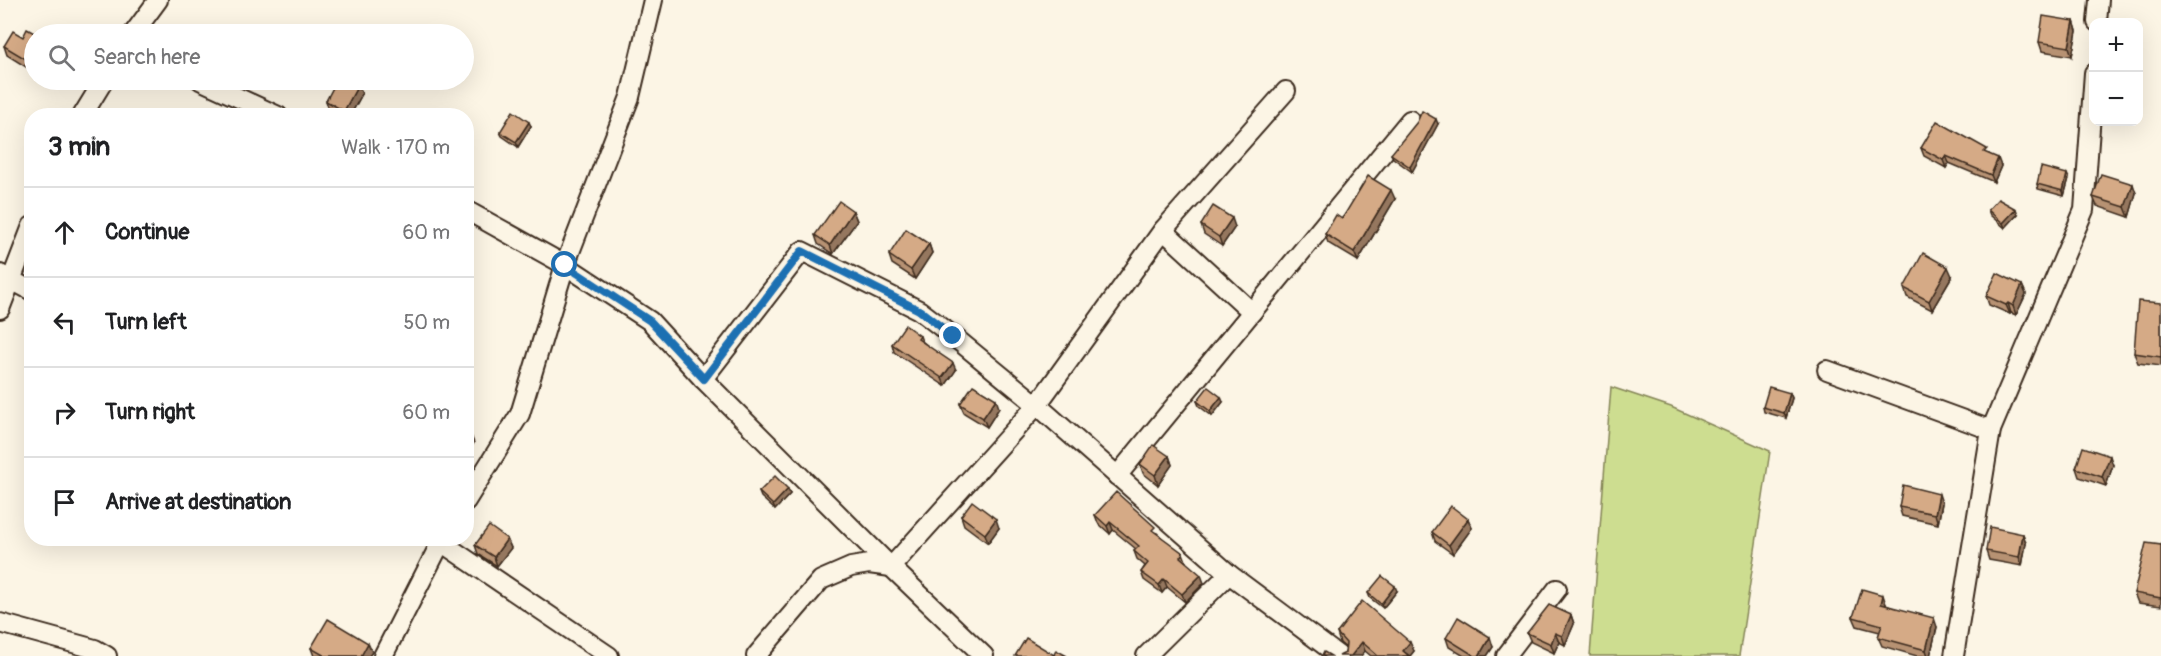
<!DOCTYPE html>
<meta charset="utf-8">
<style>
:root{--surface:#fff;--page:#f2f2f2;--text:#202124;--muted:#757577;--line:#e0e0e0}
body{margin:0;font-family:Pangolin,sans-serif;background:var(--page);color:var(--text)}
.controls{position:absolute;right:18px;top:18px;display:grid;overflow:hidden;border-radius:12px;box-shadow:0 6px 24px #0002}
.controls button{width:54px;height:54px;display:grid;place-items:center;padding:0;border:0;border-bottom:2px solid var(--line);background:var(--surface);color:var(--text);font:30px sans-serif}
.stop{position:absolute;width:18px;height:18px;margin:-14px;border:4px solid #1f6fb2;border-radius:50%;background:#fff}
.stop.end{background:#1f6fb2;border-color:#fff;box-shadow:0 2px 6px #0008}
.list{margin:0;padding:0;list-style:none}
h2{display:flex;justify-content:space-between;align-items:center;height:78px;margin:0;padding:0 24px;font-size:26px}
h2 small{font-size:20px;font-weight:400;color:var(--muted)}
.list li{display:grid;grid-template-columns:39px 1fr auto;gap:18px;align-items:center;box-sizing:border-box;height:90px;padding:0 24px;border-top:2px solid var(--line)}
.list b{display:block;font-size:22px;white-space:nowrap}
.list em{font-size:20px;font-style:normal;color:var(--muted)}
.icon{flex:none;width:33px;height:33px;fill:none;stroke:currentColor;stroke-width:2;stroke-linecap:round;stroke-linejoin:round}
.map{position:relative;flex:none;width:2161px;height:656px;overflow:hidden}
.search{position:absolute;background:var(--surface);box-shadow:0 6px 24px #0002;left:24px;top:24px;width:450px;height:66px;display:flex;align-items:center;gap:15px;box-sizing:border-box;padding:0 21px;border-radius:33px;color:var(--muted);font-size:22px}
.panel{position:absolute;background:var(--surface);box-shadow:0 6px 24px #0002;left:24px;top:108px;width:450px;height:438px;border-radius:24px}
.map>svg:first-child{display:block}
.green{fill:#cddd90;stroke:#848457;stroke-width:1.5}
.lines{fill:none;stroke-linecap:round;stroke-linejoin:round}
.minor-casing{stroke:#3b2a1e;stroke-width:22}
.minor{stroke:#fcf5e5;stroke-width:18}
.wall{fill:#b79273;stroke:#3b2a1e;stroke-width:1.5}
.shaded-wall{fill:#95775e;stroke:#3b2a1e;stroke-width:1.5}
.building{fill:#d5aa86;stroke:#3b2a1e;stroke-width:1.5}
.route{stroke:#1f6fb2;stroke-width:8}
</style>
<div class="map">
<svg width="2161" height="656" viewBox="0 0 2161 656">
<rect width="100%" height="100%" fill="#fcf5e5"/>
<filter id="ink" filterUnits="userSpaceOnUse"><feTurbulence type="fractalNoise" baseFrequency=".0167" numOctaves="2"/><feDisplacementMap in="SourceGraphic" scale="12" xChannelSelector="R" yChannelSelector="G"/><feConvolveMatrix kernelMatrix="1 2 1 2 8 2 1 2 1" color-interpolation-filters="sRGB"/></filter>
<g filter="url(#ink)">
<polygon class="green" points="1611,387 1671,407 1770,451 1739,656 1590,656"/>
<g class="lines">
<g class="minor-casing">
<g id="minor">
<polyline points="2097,22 2099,0"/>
<polyline points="133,34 158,0"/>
<polyline points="200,80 278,116"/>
<polyline points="82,116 104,80"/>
<polyline points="466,210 565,265 650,321 703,379 891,567 984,656"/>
<polyline points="1163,230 1252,312"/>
<polyline points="0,274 32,291"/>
<polyline points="0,309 32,226"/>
<polyline points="1827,370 1991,430"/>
<polyline points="703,379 802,251 919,310 953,336 1037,405 1229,574 1339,656"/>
<polyline points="1117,476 1410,120"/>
<polyline points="466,501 520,414 565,265 630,97 653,0"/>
<polyline points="435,538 609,656"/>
<polyline points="0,623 95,649 107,656"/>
<polyline points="383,656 443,538"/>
<polyline points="756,656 821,580 851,567 869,564 891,567 1037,405 1163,230 1286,91"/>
<polyline points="1146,656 1229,574"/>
<polyline points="1506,656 1557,589"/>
<polyline points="1954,656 1991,430 2084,210 2094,73"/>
</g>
</g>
<use href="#minor" class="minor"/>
</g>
<g class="wall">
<polygon points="2074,21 2077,31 2072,56 2042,51 2039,42"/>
<polygon points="34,34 34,72 7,55 4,46 23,37"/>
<polygon points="358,85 362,94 350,116 338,116 329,110 326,101"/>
<polygon points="1438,124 1412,172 1393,158 1391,154"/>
<polygon points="531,126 518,147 502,136 500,132"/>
<polygon points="1921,148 1989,154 2001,166 1994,182 1949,163 1946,168 1924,156"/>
<polygon points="2069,178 2064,196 2038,189 2037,184"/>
<polygon points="2136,193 2129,217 2097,206 2093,197"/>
<polygon points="1395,199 1358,261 1328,243 1325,234 1342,219"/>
<polygon points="1988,210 2018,214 2005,228 1990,215"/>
<polygon points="853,211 857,221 833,254 818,244 815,235"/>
<polygon points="1201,225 1235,227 1222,246 1204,234"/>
<polygon points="929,244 932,253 915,279 892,264 889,255"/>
<polygon points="1952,276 1932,310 1907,297 1904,288"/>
<polygon points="2022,285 2026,294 2016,315 2011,313 2010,314 1989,305 1986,296"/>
<polygon points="2161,303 2161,366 2138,363 2134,353"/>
<polygon points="920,336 922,341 956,370 945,386 894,352 892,344"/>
<polygon points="1790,393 1792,398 1786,418 1764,412 1763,407"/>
<polygon points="1197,401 1223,402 1212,416 1199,406"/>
<polygon points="960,404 999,408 987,427 964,413"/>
<polygon points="1169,456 1172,465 1158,485 1143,473 1140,464"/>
<polygon points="2113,465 2106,486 2079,477 2076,468"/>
<polygon points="759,492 790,494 775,510 761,497"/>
<polygon points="1942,503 1938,524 1902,516 1899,507"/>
<polygon points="1095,515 1157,533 1186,561 1185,562 1204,583 1185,602 1167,587 1162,593 1144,580 1141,572 1145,566 1137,559 1134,551 1136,549 1113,530 1110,534 1098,523"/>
<polygon points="961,516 999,528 988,543 964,525"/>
<polygon points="1468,519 1472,528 1453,554 1435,541 1432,532"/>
<polygon points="2023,534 2026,543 2022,566 1989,560 1986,551"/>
<polygon points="314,538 324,538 321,543"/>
<polygon points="507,539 511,548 497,566 478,554 475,545"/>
<polygon points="2161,545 2161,606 2138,603 2134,593"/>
<polygon points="1397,591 1383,608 1370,598 1368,593"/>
<polygon points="1886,604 1886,605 1937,627 1930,656 1917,656 1882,646 1878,637 1880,632 1857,626 1853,617"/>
<polygon points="1571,615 1574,624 1565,645 1559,642 1554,653 1531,642 1527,633"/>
<polygon points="1337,633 1414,651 1410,656 1371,656 1365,651 1345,653 1346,648 1340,643"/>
<polygon points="1446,638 1493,647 1487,656 1464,656 1449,647"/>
<polygon points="311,648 372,652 369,656 314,656"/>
</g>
<g class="shaded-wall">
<polygon points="2074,21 2077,31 2072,56 2069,47"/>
<polygon points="358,85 362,94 350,116 346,116 344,111"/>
<polygon points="1436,119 1438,124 1412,172 1410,167"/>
<polygon points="529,122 531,126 518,147 516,142"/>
<polygon points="1946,156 1949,163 1946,168 1943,160"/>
<polygon points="1998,158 2001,166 1994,182 1991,175"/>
<polygon points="2067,174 2069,178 2064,196 2063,191"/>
<polygon points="2133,184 2136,193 2129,217 2125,207"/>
<polygon points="1391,190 1395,199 1358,261 1354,252"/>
<polygon points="2016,209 2018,214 2005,228 2003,223"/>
<polygon points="853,211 857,221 833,254 830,245"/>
<polygon points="1232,218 1235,227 1222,246 1219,237"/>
<polygon points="929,244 932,253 915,279 911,270"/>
<polygon points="1948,267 1952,276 1932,310 1929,301"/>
<polygon points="2022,285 2026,294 2016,315 2013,306"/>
<polygon points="2008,303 2011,313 2010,314 2006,305"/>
<polygon points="953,363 956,370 945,386 942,378"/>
<polygon points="1790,393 1792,398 1786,418 1784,413"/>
<polygon points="1221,397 1223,402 1212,416 1210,411"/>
<polygon points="996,399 999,408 987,427 983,418"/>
<polygon points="472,438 474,443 466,455 466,447"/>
<polygon points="1169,456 1172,465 1158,485 1155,475"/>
<polygon points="2110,456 2113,465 2106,486 2102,477"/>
<polygon points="788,489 790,494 775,510 773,505"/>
<polygon points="1939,494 1942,503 1938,524 1935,514"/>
<polygon points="996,519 999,528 988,543 985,534"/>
<polygon points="1468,519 1472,528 1453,554 1449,545"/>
<polygon points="1110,522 1113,530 1110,534 1107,526"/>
<polygon points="2023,534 2026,543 2022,566 2019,557"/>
<polygon points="319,538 324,538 321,543"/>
<polygon points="507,539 511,548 497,566 494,557"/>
<polygon points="1183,553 1186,561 1183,566 1180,557"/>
<polygon points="1201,575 1204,583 1185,602 1182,594"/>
<polygon points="1164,579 1167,587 1162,593 1159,585"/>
<polygon points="1395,586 1397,591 1383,608 1381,604"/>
<polygon points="1883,595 1886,604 1884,613 1881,604"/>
<polygon points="1571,615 1574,624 1565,645 1562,636"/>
<polygon points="1934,618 1937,627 1930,656 1928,656 1926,650"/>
<polygon points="1555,633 1559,642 1554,653 1551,644"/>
<polygon points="1490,637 1493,647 1487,656 1479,656"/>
<polygon points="1362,642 1365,651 1361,656 1351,656"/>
<polygon points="1410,642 1414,651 1410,656 1403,651"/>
<polygon points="368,643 372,652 369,656 361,656"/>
</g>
<g class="building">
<polygon points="2043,16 2074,21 2069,47 2039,42"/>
<polygon points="27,29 36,34 34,34 34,64 4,46 13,31 23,37"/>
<polygon points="337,80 348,80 358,85 344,111 326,101"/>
<polygon points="513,111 529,122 516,142 500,132"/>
<polygon points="1422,111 1436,119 1410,167 1391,154 1417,122"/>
<polygon points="1937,121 1987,149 1984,152 1998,158 1991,175 1946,156 1943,160 1921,148"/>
<polygon points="2041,167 2067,174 2063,191 2037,184"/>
<polygon points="2101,174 2133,184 2125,207 2093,197"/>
<polygon points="1368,176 1391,190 1354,252 1325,234 1336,215 1342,219"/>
<polygon points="1998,199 2016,209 2003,223 1988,210"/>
<polygon points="839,201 853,211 830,245 815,235"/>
<polygon points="1213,206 1232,218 1219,237 1201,225"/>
<polygon points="906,229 929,244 911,270 889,255"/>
<polygon points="1923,253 1948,267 1929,301 1904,288"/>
<polygon points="1997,273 2022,285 2013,306 2008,303 2006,305 1986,296"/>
<polygon points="2138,301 2161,303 2161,357 2134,353"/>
<polygon points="905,325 920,336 918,339 953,363 942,378 892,344"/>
<polygon points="973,385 996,399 983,418 960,404"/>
<polygon points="1208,387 1221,397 1210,411 1197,401"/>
<polygon points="1769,387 1790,393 1784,413 1763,407"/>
<polygon points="466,434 472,438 466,447"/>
<polygon points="1153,445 1169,456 1155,475 1140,464"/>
<polygon points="2083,447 2110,456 2102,477 2076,468"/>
<polygon points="775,476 788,489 773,505 759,492"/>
<polygon points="1903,485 1939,494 1935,514 1899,507"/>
<polygon points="1116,492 1155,527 1152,530 1183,553 1180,557 1201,575 1182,594 1164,579 1159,585 1141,572 1148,563 1134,551 1139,546 1110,522 1107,526 1095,515"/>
<polygon points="972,501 996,519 985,534 961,516"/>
<polygon points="1451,506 1468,519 1449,545 1432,532"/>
<polygon points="489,526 507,539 494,557 475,545"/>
<polygon points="1990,527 2023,534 2019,557 1986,551"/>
<polygon points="2146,543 2161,545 2161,598 2134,593"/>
<polygon points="1382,576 1395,586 1381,604 1368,593"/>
<polygon points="1862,589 1883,595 1881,604 1934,618 1926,650 1878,637 1882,625 1853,617"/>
<polygon points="1362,601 1410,642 1403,651 1409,656 1378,656 1362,642 1351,656 1339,656 1345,653 1346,643 1337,633"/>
<polygon points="1549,605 1571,615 1562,636 1555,633 1551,644 1527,633"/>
<polygon points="1458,617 1490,637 1479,656 1475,656 1446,638"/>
<polygon points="328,619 368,643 361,656 325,656 311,648"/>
<polygon points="1026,638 1054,655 1056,650 1067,656 1015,656"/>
<polygon points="1324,652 1331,656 1322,656"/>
</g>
</g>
<g class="lines" filter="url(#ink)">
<polyline class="route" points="565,265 650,321 704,379 802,251 919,310 953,336"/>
</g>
</svg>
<div class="controls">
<button>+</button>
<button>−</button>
</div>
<div class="stop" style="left:565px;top:265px"></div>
<div class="stop end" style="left:953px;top:336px"></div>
<div class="search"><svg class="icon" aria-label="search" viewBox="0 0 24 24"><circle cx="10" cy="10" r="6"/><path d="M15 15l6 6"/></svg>Search here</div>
<section class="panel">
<h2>3 min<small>Walk · 170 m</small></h2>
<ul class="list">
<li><svg class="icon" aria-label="ahead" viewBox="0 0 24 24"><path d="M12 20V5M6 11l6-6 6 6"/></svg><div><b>Continue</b></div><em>60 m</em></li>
<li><svg class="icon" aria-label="left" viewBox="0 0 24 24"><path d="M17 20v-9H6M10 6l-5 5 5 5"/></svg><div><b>Turn left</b></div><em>50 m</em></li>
<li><svg class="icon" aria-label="right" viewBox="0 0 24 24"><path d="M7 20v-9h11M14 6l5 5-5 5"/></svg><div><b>Turn right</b></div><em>60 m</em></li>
<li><svg class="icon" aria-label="arrive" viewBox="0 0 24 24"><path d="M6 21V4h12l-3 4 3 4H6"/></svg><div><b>Arrive at destination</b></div></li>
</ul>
</section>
</div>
